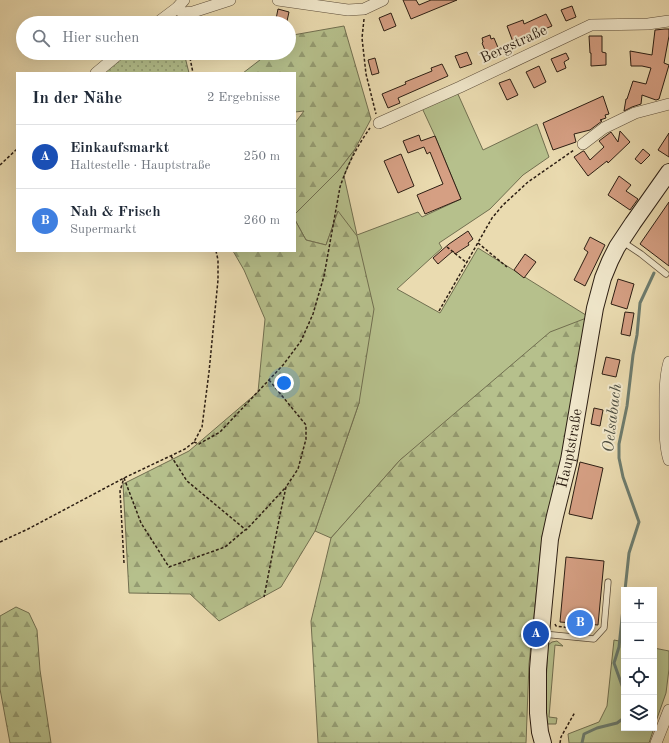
<!DOCTYPE html>
<html lang="de">
<meta charset="utf-8">
<style>
:root{--surface:#fff;--page:#f6f6f7;--text:#1f2937;--muted:#747a83;--line:#e0e1e3;--accent:#2563eb}
body{margin:0;font-family:"Old Standard TT",serif;background:var(--page);color:var(--text)}
.controls{position:absolute;right:12px;bottom:12px;display:grid;overflow:hidden;border-radius:0px;box-shadow:0 4px 16px #0002}
.controls button{width:36px;height:36px;display:grid;place-items:center;padding:0;border:0;border-bottom:1px solid var(--line);background:var(--surface);color:var(--text);font:20px sans-serif}
.you{position:absolute;left:284px;top:383px;width:14px;height:14px;margin:-10px;border:3px solid #fff;border-radius:50%;background:#1a73e8;box-shadow:0 0 0 6px #1a73e833}
.badge{display:grid;place-items:center;width:26px;height:26px;border-radius:50%;background:var(--accent);color:#fff;font-size:13px;font-weight:700}
.pin{position:absolute;translate:-50% -50%;border:2px solid #fff;box-shadow:0 1px 4px #0006}
.list{margin:0;padding:0;list-style:none}
h2{display:flex;justify-content:space-between;align-items:center;height:52px;margin:0;padding:0 16px;font-size:17px}
h2 small{font-size:13px;font-weight:400;color:var(--muted)}
.list li{display:grid;grid-template-columns:26px 1fr auto;gap:12px;align-items:center;box-sizing:border-box;height:64px;padding:0 16px;border-top:1px solid var(--line)}
.list b{display:block;font-size:15px;white-space:nowrap}
.list p{margin:0;font-size:13px;white-space:nowrap;color:var(--muted)}
.list em{font-size:13px;font-style:normal;color:var(--muted)}
.icon{flex:none;width:22px;height:22px;fill:none;stroke:currentColor;stroke-width:2;stroke-linecap:round;stroke-linejoin:round}
.map{position:relative;flex:none;width:669px;height:743px;overflow:hidden}
.search{position:absolute;background:var(--surface);box-shadow:0 4px 16px #0002;left:16px;top:16px;width:280px;height:44px;display:flex;align-items:center;gap:10px;box-sizing:border-box;padding:0 14px;border-radius:22px;color:var(--muted);font-size:15px}
.panel{position:absolute;background:var(--surface);box-shadow:0 4px 16px #0002;left:16px;top:72px;width:280px;height:180px;border-radius:0px}
.map>svg:first-child{display:block}
.green{fill:#b6c08c;stroke:#716f50}
.forest{fill:url(#forest-firs);stroke:#716f50}
.garden{fill:url(#garden-dots);stroke:#716f50}
.lines{fill:none;stroke-linecap:round;stroke-linejoin:round}
.stream{stroke:#6d7c6e;stroke-width:3}
.building{fill:#d59f83;stroke:#2c1e13}
.service-casing{stroke:#5c4d3a;stroke-width:7}
.minor-casing{stroke:#5c4d3a;stroke-width:12}
.secondary-casing{stroke:#2c1e13;stroke-width:18}
.path{stroke:#2c1e13;stroke-width:1.5;stroke-dasharray:3 2;stroke-linecap:butt}
.service{stroke:#f1e8cc;stroke-width:5.5}
.minor{stroke:#f1e8cc;stroke-width:11}
.secondary{stroke:#f1e8cc;stroke-width:16}
.labels{text-anchor:middle;dominant-baseline:central;stroke-width:4;stroke-linejoin:round;paint-order:stroke}
.street-label{font-size:15px;fill:#2c1e13;stroke:#f1e8cc}
.water-label{font-size:16px;font-style:italic;fill:#4c4d41;stroke:#f1e8cc}
</style>
<div class="map">
<svg width="669" height="743" viewBox="0 0 669 743">
<defs>
<pattern id="forest-firs" width="22" height="20" patternUnits="userSpaceOnUse"><rect width="22" height="20" fill="#b6c08c"/><path d="M5 1l3.5 6h-7zM16 11l3.5 6h-7z" fill="#949b71"/></pattern>
<pattern id="garden-dots" width="8" height="8" patternUnits="userSpaceOnUse"><rect width="8" height="8" fill="#b6c08c"/><path d="M2 2h.1M6 6h.1" fill="none" stroke="#949b71" stroke-width="1.8" stroke-linecap="round"/></pattern>
</defs>
<rect width="100%" height="100%" fill="#eadbb0"/>
<filter id="stains"><feTurbulence type="fractalNoise" baseFrequency=".005" numOctaves="4"/><feColorMatrix values="0 0 0 0 .2 0 0 0 0 .09 0 0 0 0 .02 0 0 0 .5 -.17"/></filter>
<radialGradient id="worn" r=".72"><stop offset=".6" stop-color="#630" stop-opacity="0"/><stop offset="1" stop-color="#630" stop-opacity=".3"/></radialGradient>
<g class="green">
<polygon points="457,92 483,150 537,124 549,157 523,175 490,209 439,243 442,248 397,289 440,313 478,248 589,317 400,460 331,538 315,531 359,403 338,212 326,245 306,240 295,220 295,214 338,171 355,149 344,176 357,235 418,212 422,217 461,199 435,136 422,108"/>
<polygon points="614,640 624,642 624,728 654,728 649,743 569,743 568,734 599,722 607,706"/>
<path d="M557 641 563 646 555 645 549 717 557 718 556 724H547C544 698 547 671 548 645L552 642Z"/>
<polygon points="654,648 669,651 669,669 666,693 654,727"/>
</g>
<g class="forest">
<polygon points="344,26 371,119 355,149 338,171 295,214 295,123 304,111 295,112 295,73 243,73 269,53 289,53 289,38 293,35"/>
<polygon points="338,211 357,236 374,309 359,403 315,531 281,587 219,621 190,594 129,593 123,484 189,451 258,392 265,319 244,270 233,251 295,251 295,220 306,240 326,245"/>
<polygon points="589,317 563,466 554,494 541,547 529,664 526,743 318,743 311,621 331,538 400,460 550,332"/>
<polygon points="16,607 29,613 37,630 40,670 51,743 10,743 0,689 0,616"/>
</g>
<polygon class="garden" points="125,53 184,53 189,73 105,73"/>
<g class="lines">
<g class="stream">
<polyline points="625,590 629,553 639,522 623,477 619,458 619,444 627,406 633,355 637,335 640,303 654,273"/>
<polyline points="624,599 619,647 614,663 624,691"/>
<polyline points="582,743 584,734 597,728 617,723 624,718"/>
</g>
</g>
<g class="building">
<polygon points="403,0 416,0 419,5 431,0 457,0 411,19"/>
<polygon points="572,6 576,17 566,21 561,10"/>
<polygon points="278,9 289,12 287,21 276,19"/>
<polygon points="391,13 396,26 384,31 379,18"/>
<polygon points="546,14 552,26 513,42 507,26 523,20 524,24"/>
<polygon points="665,29 669,29 669,36 664,63 669,65 659,99 656,100 642,95 641,104 632,107 624,111 626,99 627,99 633,81 646,84 651,68 642,66 631,66 630,51 652,55 655,30"/>
<polygon points="490,35 491,39 494,38 499,50 487,55 482,43 483,42 482,38"/>
<polygon points="589,36 602,36 602,52 606,53 606,65 591,66 591,53 590,53"/>
<polygon points="467,52 472,64 460,68 455,56"/>
<polygon points="566,53 569,59 564,62 566,68 557,72 551,59"/>
<polygon points="375,58 379,73 372,75 368,60"/>
<polygon points="442,64 448,76 398,98 400,103 388,108 382,94 406,84 405,82 432,71 431,68"/>
<polygon points="539,66 546,82 534,88 526,72"/>
<polygon points="510,79 518,95 507,100 499,83"/>
<polygon points="603,96 609,114 605,115 606,118 600,120 602,121 590,130 574,134 576,142 553,150 543,123"/>
<polygon points="620,131 630,142 608,163 607,161 588,176 574,157 583,151 584,151 590,160 604,147 599,141 611,132 618,142"/>
<polygon points="669,133 669,157 658,150"/>
<polygon points="419,135 421,141 435,136 461,199 425,214 417,195 443,184 430,152 427,154 424,147 408,153 403,141"/>
<polygon points="643,149 650,155 641,164 635,159"/>
<polygon points="401,154 414,186 398,193 384,161"/>
<polygon points="619,176 631,185 626,191 638,199 630,210 608,195"/>
<polygon points="669,202 669,266 640,244"/>
<polygon points="468,231 473,239 468,243 469,245 455,254 453,251 438,264 433,258 449,244"/>
<polygon points="590,237 605,245 585,286 574,280 588,252 584,249"/>
<polygon points="525,254 536,262 524,278 514,270"/>
<polygon points="618,279 634,284 627,309 611,304"/>
<polygon points="625,312 634,313 630,336 621,334"/>
<polygon points="606,357 620,360 616,377 602,374"/>
<polygon points="594,408 603,410 600,426 591,424"/>
<polygon points="580,462 603,468 592,519 569,514"/>
<polygon points="566,557 604,561 598,625 560,622"/>
</g>
<g class="lines">
<g class="service-casing">
<g id="service">
<polyline points="623,242 641,254 666,274"/>
<polyline points="543,634 594,639 604,628 608,582"/>
</g>
</g>
<g class="minor-casing">
<g id="minor">
<polyline points="278,0 348,10 364,9 383,0"/>
<polyline points="177,8 183,13 193,12 230,0"/>
<polyline points="157,23 177,8 184,0"/>
<polyline points="96,73 120,53"/>
<polyline points="379,123 460,87 591,25 648,24 669,21"/>
<polyline points="583,144 604,128 635,113 669,104"/>
<path d="M669 362C664 380 665 400 665 419 665 433 665 447 669 460"/>
<polyline points="656,743 669,710"/>
</g>
</g>
<g class="secondary-casing">
<g id="secondary">
<path id="s1" d="M543 743 540 732 538 713V669L541 633 550 539 555 516 569 460 595 308 603 278 610 261 617 247 633 223 669 172"/>
</g>
</g>
<g class="path">
<polyline points="364,19 362,38 366,74 376,114"/>
<polyline points="189,53 193,73"/>
<polyline points="0,165 17,149"/>
<polyline points="478,243 507,267"/>
<polyline points="447,247 467,263"/>
<polyline points="439,311 492,218 503,205 528,182 574,150"/>
<polyline points="269,380 306,425 306,439 298,469 286,487"/>
<path d="M194 442 199 444 220 432 283 365 301 341 313 314 324 276 340 187C347 166 357 146 370 128"/>
<polyline points="171,456 187,481 246,530 262,513 286,487 280,515 264,597"/>
<polyline points="124,478 141,523 169,567 225,547 245,530"/>
<polyline points="0,542 28,529 124,478 185,449 194,442 202,427 209,372 218,280 218,260 216,251"/>
<polyline points="124,563 120,491 124,478"/>
<polyline points="555,624 556,626 570,628"/>
<polyline points="560,743 561,737 575,712"/>
</g>
<use href="#service" class="service"/>
<use href="#minor" class="minor"/>
<use href="#secondary" class="secondary"/>
</g>
<g class="labels">
<g class="street-label">
<text transform="translate(514 45) rotate(-25)">Bergstraße</text>
<text stroke="none"><textPath href="#s1" startOffset="298">Hauptstraße</textPath></text>
</g>
<g class="water-label">
<text transform="translate(613 418) rotate(-83)">Oelsabach</text>
</g>
</g>
<rect width="100%" height="100%" filter="url(#stains)"/>
<rect width="100%" height="100%" fill="url(#worn)"/>
</svg>
<div class="controls">
<button>+</button>
<button>−</button>
<button><svg class="icon" aria-label="locate" viewBox="0 0 24 24"><circle cx="12" cy="12" r="6"/><path d="M12 2v4M12 18v4M2 12h4M18 12h4"/></svg></button>
<button><svg class="icon" aria-label="layers" viewBox="0 0 24 24"><path d="M12 4l9 5-9 5-9-5zM3 14l9 5 9-5"/></svg></button>
</div>
<div class="you"></div>
<div class="pin badge" style="left:536px;top:634px;background:#1a4fb4">A</div>
<div class="pin badge" style="left:580px;top:623px;background:#3f7fe0">B</div>
<div class="search"><svg class="icon" aria-label="search" viewBox="0 0 24 24"><circle cx="10" cy="10" r="6"/><path d="M15 15l6 6"/></svg>Hier suchen</div>
<section class="panel">
<h2>In der Nähe<small>2 Ergebnisse</small></h2>
<ul class="list">
<li><span class="badge" style="background:#1a4fb4">A</span><div><b>Einkaufsmarkt</b><p>Haltestelle · Hauptstraße</p></div><em>250 m</em></li>
<li><span class="badge" style="background:#3f7fe0">B</span><div><b>Nah &amp; Frisch</b><p>Supermarkt</p></div><em>260 m</em></li>
</ul>
</section>
</div>
